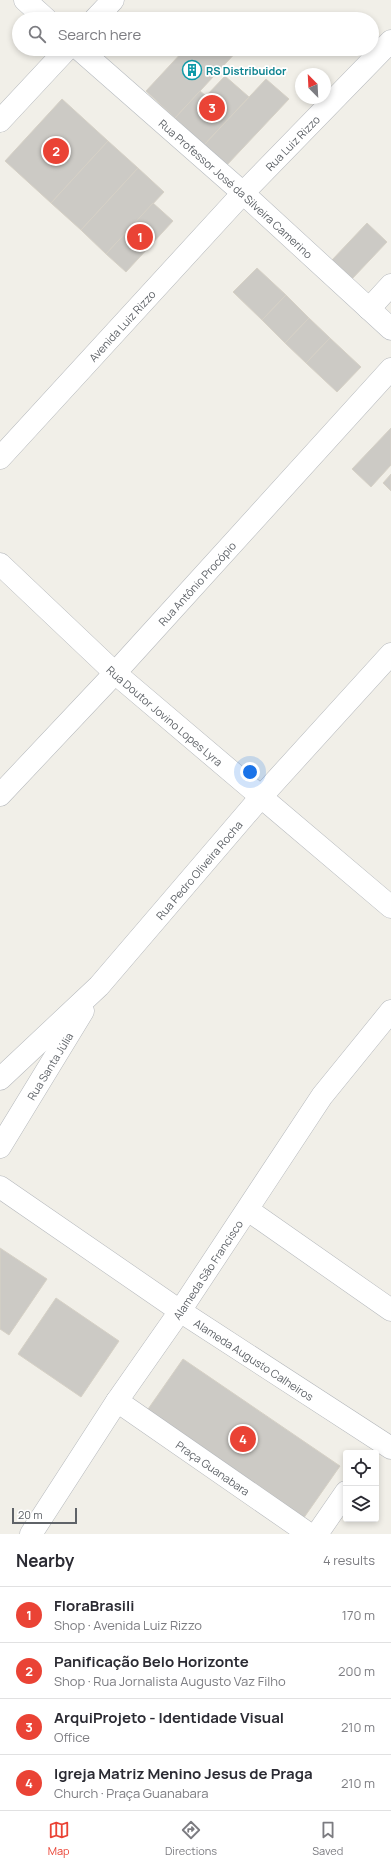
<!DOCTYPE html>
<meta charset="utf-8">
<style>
:root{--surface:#fff;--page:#f7f7f7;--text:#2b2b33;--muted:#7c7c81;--line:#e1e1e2;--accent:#ea4335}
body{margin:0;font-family:Manrope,sans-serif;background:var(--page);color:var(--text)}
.controls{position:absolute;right:12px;bottom:12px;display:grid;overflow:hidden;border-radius:4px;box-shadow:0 2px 6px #0003}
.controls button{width:36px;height:36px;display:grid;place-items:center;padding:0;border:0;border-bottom:1px solid var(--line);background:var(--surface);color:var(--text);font:20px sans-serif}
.compass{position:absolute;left:295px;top:68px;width:36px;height:36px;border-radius:50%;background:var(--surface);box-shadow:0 2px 6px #0003;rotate:336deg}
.scale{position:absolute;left:12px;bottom:10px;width:65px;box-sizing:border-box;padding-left:4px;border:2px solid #5f6368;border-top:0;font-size:11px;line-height:14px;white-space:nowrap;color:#5f6368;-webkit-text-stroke:3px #fff;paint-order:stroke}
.you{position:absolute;left:250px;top:772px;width:14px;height:14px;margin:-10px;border:3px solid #fff;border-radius:50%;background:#1a73e8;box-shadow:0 0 0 6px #1a73e833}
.badge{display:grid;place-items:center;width:26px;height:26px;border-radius:50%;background:var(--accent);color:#fff;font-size:13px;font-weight:700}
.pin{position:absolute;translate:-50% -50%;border:2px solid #fff;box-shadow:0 1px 4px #0006}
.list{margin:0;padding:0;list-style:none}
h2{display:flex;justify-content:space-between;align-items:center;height:52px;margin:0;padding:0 16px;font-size:17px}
h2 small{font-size:13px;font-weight:400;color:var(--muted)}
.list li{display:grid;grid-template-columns:26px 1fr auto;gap:12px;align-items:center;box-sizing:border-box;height:56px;padding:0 16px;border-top:1px solid var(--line)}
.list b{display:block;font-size:15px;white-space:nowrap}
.list p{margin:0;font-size:13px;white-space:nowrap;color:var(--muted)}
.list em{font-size:13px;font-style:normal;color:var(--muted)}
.icon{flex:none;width:22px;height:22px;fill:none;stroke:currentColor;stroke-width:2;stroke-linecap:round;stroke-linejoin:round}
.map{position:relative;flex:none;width:391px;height:1534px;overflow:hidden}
.search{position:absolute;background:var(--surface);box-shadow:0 2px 6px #0003;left:12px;right:12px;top:12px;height:44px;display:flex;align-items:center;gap:10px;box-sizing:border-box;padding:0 14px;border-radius:22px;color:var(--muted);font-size:15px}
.sheet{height:276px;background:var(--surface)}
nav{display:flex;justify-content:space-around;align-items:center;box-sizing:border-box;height:56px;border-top:1px solid var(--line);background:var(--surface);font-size:11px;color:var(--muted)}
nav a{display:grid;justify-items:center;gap:2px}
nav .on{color:var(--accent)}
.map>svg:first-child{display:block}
.building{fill:#cccac5;stroke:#d6d1c6}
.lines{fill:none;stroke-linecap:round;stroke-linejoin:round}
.street-casing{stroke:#b5b8bc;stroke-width:23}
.secondary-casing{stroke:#b6babf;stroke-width:23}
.street{stroke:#fff;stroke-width:22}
.secondary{stroke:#fff;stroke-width:22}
.labels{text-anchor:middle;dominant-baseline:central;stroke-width:3.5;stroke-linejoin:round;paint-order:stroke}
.culture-label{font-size:11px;font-weight:bold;fill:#0d838f;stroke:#fff;text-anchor:start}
.street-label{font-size:11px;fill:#5f6368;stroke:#fff}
</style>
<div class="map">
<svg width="391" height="1534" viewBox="0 0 391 1534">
<rect width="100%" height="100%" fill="#f1efe8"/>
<g class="building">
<polygon points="185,49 239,49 175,118 146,91"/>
<polygon points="225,76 249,97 204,145 175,118 200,91 206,96"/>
<polygon points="266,79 289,99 226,166 204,145"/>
<polygon points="62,99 108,141 51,203 5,161"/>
<polygon points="108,141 138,168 81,230 51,203"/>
<polygon points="138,168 164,192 106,254 81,230"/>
<polygon points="153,203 173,221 126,272 106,254"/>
<polygon points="367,223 387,242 352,279 332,260"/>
<polygon points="257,268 286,295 262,320 233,292"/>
<polygon points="286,295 309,318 285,343 262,320"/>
<polygon points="309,318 330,338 306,363 285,343"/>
<polygon points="330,338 361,367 337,392 306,363"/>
<polygon points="391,428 391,465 371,487 352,469"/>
<polygon points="391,474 391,491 383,483"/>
<polygon points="0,1248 47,1279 9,1335 0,1329"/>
<polygon points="56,1298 119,1341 81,1397 18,1354"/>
<polygon points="183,1359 340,1466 303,1519 146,1412"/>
</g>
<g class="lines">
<g class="street-casing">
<g id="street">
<polyline points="95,19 113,0"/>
<polyline points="0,121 67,49"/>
<polyline points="369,309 391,285"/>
<path id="s1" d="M0 458 243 193 391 41"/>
<path id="s2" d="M0 564 115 673 391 907"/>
<path id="s3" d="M0 795 115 673 391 369"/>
<path id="s4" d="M0 1079 99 986 260 798 391 654"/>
<path id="s5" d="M0 1147 83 1011"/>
<path id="s6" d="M0 1187 180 1311 391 1448"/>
<polyline points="248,1210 391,1310"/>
<path id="s7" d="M117 1401 309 1534"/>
<path id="s8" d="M31 1534 117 1401 180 1311 322 1096 391 1011"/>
<polyline points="317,1534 346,1492"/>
</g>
</g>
<g class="secondary-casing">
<g id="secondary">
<polyline points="25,0 46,19"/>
<path id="s9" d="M79 49 243 193 391 329"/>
</g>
</g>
<use href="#street" class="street"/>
<use href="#secondary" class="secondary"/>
</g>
<defs>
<g id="building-ring" transform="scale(1)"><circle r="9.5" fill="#fff" stroke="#0f9aa8" stroke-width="1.5"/><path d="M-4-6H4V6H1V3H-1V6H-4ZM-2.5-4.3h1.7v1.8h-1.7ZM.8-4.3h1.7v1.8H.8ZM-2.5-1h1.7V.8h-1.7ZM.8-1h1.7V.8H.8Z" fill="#0f9aa8"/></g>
</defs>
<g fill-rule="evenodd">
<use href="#building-ring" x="192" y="70"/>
</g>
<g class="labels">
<g class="culture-label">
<text x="206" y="70">RS Distribuidor</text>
</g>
<g class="street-label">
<text stroke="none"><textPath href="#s1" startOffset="430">Rua Luiz Rizzo</textPath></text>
<text stroke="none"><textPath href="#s9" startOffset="210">Rua Professor José da Silveira Camerino</textPath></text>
<text stroke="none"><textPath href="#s1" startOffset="180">Avenida Luiz Rizzo</textPath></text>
<text stroke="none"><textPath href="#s3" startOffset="289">Rua Antônio Procópio</textPath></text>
<text stroke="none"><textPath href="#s2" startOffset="224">Rua Doutor Jovino Lopes Lyra</textPath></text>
<text stroke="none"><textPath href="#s4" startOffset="289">Rua Pedro Oliveira Rocha</textPath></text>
<text stroke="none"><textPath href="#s5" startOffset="95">Rua Santa Júlia</textPath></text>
<text stroke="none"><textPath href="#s8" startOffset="318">Alameda São Francisco</textPath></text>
<text stroke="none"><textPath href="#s6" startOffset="307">Alameda Augusto Calheiros</textPath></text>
<text stroke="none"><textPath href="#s7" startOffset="117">Praça Guanabara</textPath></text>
</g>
</g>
</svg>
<div class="controls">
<button><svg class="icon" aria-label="locate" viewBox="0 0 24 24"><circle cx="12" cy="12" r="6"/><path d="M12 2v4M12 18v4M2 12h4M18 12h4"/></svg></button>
<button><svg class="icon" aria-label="layers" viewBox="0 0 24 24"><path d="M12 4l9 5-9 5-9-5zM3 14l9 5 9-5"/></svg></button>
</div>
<svg class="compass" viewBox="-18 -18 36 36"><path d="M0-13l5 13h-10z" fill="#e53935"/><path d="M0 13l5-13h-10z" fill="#7c7c81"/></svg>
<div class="scale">20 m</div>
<div class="you"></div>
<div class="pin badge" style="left:140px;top:237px">1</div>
<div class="pin badge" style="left:56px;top:151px">2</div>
<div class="pin badge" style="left:212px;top:108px">3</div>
<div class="pin badge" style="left:243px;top:1439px">4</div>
<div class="search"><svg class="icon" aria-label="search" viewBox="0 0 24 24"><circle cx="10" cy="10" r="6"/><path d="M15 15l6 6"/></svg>Search here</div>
</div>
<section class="sheet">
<h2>Nearby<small>4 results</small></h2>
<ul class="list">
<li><span class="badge">1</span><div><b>FloraBrasili</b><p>Shop · Avenida Luiz Rizzo</p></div><em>170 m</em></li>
<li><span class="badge">2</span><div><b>Panificação Belo Horizonte</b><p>Shop · Rua Jornalista Augusto Vaz Filho</p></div><em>200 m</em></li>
<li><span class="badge">3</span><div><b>ArquiProjeto - Identidade Visual</b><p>Office</p></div><em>210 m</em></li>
<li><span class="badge">4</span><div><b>Igreja Matriz Menino Jesus de Praga</b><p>Church · Praça Guanabara</p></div><em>210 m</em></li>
</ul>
</section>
<nav>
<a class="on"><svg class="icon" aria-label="map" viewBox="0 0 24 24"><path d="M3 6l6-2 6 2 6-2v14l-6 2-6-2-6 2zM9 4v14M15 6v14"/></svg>Map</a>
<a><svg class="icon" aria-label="directions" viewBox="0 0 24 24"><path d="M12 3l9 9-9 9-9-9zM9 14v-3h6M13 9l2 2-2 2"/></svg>Directions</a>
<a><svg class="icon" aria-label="saved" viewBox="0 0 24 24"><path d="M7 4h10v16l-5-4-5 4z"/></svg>Saved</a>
</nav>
